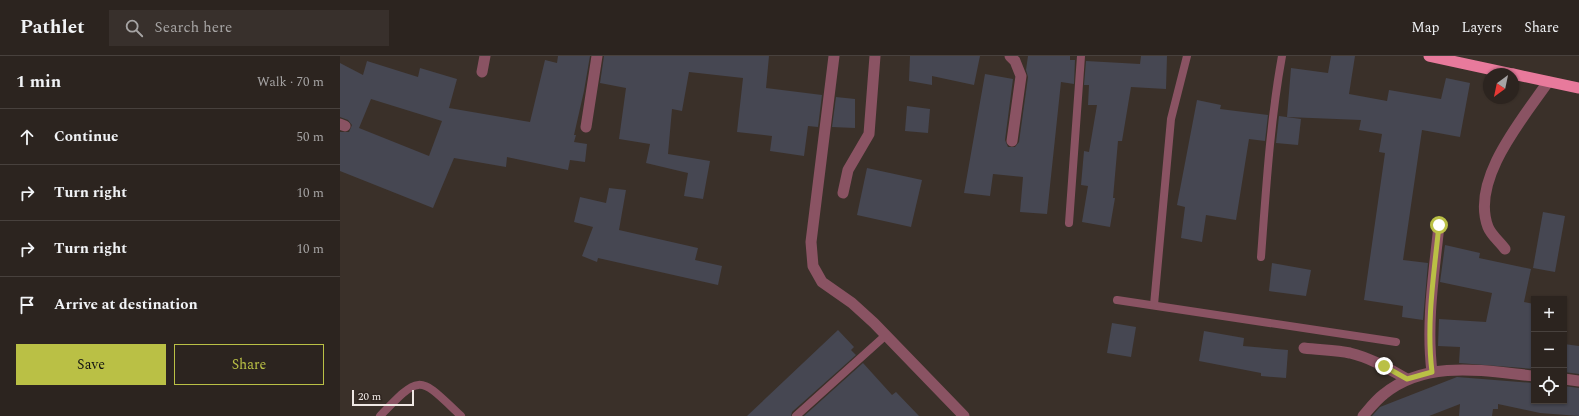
<!DOCTYPE html>
<meta charset="utf-8">
<style>
:root{--surface:#2c241f;--page:#38302c;--text:#f1f3f6;--muted:#a6a4a4;--line:#48413d;--accent:#bac045}
body{margin:0;font-family:Spectral,serif;background:var(--page);color:var(--text)}
.controls{position:absolute;right:12px;bottom:12px;display:grid;overflow:hidden;border-radius:0px;box-shadow:0 1px 3px #0004}
.controls button{width:36px;height:36px;display:grid;place-items:center;padding:0;border:0;border-bottom:1px solid var(--line);background:var(--surface);color:var(--text);font:20px sans-serif}
.compass{position:absolute;left:1143px;top:12px;width:36px;height:36px;border-radius:50%;background:var(--surface);box-shadow:0 1px 3px #0004;rotate:213deg}
.scale{position:absolute;left:12px;bottom:10px;width:62px;box-sizing:border-box;padding-left:4px;border:2px solid #efe8e4;border-top:0;font-size:11px;line-height:14px;white-space:nowrap;color:#efe8e4;-webkit-text-stroke:3px #302620;paint-order:stroke}
.stop{position:absolute;width:12px;height:12px;margin:-9px;border:3px solid #bac045;border-radius:50%;background:#fff}
.stop.end{background:#bac045;border-color:#fff;box-shadow:0 1px 4px #0008}
.list{margin:0;padding:0;list-style:none}
h2{display:flex;justify-content:space-between;align-items:center;height:52px;margin:0;padding:0 16px;font-size:17px}
h2 small{font-size:13px;font-weight:400;color:var(--muted)}
.list li{display:grid;grid-template-columns:26px 1fr auto;gap:12px;align-items:center;box-sizing:border-box;height:56px;padding:0 16px;border-top:1px solid var(--line)}
.list b{display:block;font-size:15px;white-space:nowrap}
.list em{font-size:13px;font-style:normal;color:var(--muted)}
.actions{display:flex;gap:8px;padding:12px 16px}
.actions a{flex:1;padding:9px 0;border:1px solid var(--accent);border-radius:0px;text-align:center;font-size:14px;color:var(--accent)}
.actions .main{background:var(--accent);color:#111}
.icon{flex:none;width:22px;height:22px;fill:none;stroke:currentColor;stroke-width:2;stroke-linecap:round;stroke-linejoin:round}
.map{position:relative;flex:none;width:1239px;height:360px;overflow:hidden}
header{display:flex;align-items:center;gap:24px;box-sizing:border-box;height:56px;padding:0 20px;background:var(--surface);border-bottom:1px solid var(--line)}
header strong{font-size:19px}
nav{display:flex;gap:22px;margin-inline-start:auto;font-size:14px}
.search{width:280px;height:36px;background:var(--page);display:flex;align-items:center;gap:10px;box-sizing:border-box;padding:0 14px;border-radius:0px;color:var(--muted);font-size:15px}
main{display:flex}
aside{flex:1;background:var(--surface)}
.map>svg:first-child{display:block}
.building{fill:#464752;fill-rule:evenodd}
.lines{fill:none;stroke-linecap:round;stroke-linejoin:round}
.service{stroke:#8a5363;stroke-width:8}
.minor{stroke:#8a5363;stroke-width:11}
.trunk{stroke:#e87a9c;stroke-width:11}
.route{stroke:#bac045;stroke-width:5}
</style>
<header>
<strong>Pathlet</strong>
<div class="search"><svg class="icon" aria-label="search" viewBox="0 0 24 24"><circle cx="10" cy="10" r="6"/><path d="M15 15l6 6"/></svg>Search here</div>
<nav><a>Map</a><a>Layers</a><a>Share</a></nav>
</header>
<main>
<aside>
<h2>1 min<small>Walk · 70 m</small></h2>
<ul class="list">
<li><svg class="icon" aria-label="ahead" viewBox="0 0 24 24"><path d="M12 20V5M6 11l6-6 6 6"/></svg><div><b>Continue</b></div><em>50 m</em></li>
<li><svg class="icon" aria-label="right" viewBox="0 0 24 24"><path d="M7 20v-9h11M14 6l5 5-5 5"/></svg><div><b>Turn right</b></div><em>10 m</em></li>
<li><svg class="icon" aria-label="right" viewBox="0 0 24 24"><path d="M7 20v-9h11M14 6l5 5-5 5"/></svg><div><b>Turn right</b></div><em>10 m</em></li>
<li><svg class="icon" aria-label="arrive" viewBox="0 0 24 24"><path d="M6 21V4h12l-3 4 3 4H6"/></svg><div><b>Arrive at destination</b></div></li>
</ul>
<div class="actions"><a class="main">Save</a><a>Share</a></div>
</aside>
<div class="map">
<svg width="1239" height="360" viewBox="0 0 1239 360">
<rect width="100%" height="100%" fill="#3a3029"/>
<g class="building">
<path d="M218 0H250L244 35 234 79H236L234 86 247 88 245 106 230 104 228 114 167 101 166 111 114 102 93 152 0 115V76H9L12 69 8 64 0 61V7L23 19 27 5 78 21 80 12 117 23 109 52 190 66 205 4 217 7ZM31 43 102 65 89 100 19 72Z"/>
<polygon points="264,0 429,0 426,32 482,39 478,71 468,70 464,100 430,95 432,80 397,76 403,22 349,16 342,55 332,53 328,98 370,105 363,143 344,140 348,117 306,107 310,88 279,83 286,32 260,27"/>
<polygon points="570,0 640,0 634,29 592,20 592,29 569,25"/>
<polygon points="688,0 730,0 730,4 735,4 734,28 721,26 707,158 680,156 683,121 653,118 650,140 624,137 645,18 673,23 665,84 668,91 675,91 679,86 688,21 686,14"/>
<polygon points="801,0 827,0 826,33 791,31 782,85 778,85 773,142 775,142 770,171 742,166 748,130 741,129 744,95 749,96 757,49 748,49 749,29 744,29 746,5 800,8"/>
<polygon points="991,0 1015,0 1009,38 1047,45 1049,34 1101,43 1106,22 1130,27 1120,81 1082,74 1063,204 1088,207 1083,264 1062,261 1063,250 1024,244 1045,97 1039,96 1042,78 1019,74 1021,64 947,61 951,12 988,17"/>
<polygon points="496,41 515,43 515,72 492,71"/>
<polygon points="857,44 881,49 880,53 928,59 925,85 909,83 896,164 866,159 862,186 841,182 845,151 837,149"/>
<polygon points="567,50 590,53 588,77 565,75"/>
<polygon points="939,60 961,63 958,89 936,87"/>
<polygon points="527,112 582,124 571,171 517,159"/>
<polygon points="269,132 286,134 279,174 358,192 355,204 382,210 378,229 258,202 257,206 242,200 253,171 234,166 240,141 266,147"/>
<polygon points="1203,156 1225,160 1215,216 1193,212"/>
<polygon points="1105,189 1140,197 1139,202 1191,213 1184,246 1194,248 1194,313 1119,307 1120,291 1098,290 1099,263 1146,266 1152,237 1100,226"/>
<polygon points="932,207 971,214 966,240 929,235"/>
<polygon points="772,267 796,271 791,301 767,297"/>
<polygon points="498,274 514,291 511,294 516,299 452,356 451,360 407,360"/>
<polygon points="864,275 904,282 903,290 948,294 946,322 921,320 921,317 859,305"/>
<polygon points="1224,288 1239,290 1239,318 1224,316"/>
<polygon points="523,307 552,339 556,336 579,360 464,360"/>
<polygon points="1117,321 1194,327 1194,345 1224,345 1224,330 1239,332 1239,360 1200,357 1158,348 1158,353 1153,353 1152,360 1119,360 1120,348 1089,360 1032,360 1040,351"/>
</g>
<g class="lines">
<g class="service">
<polyline points="729,167 741,0"/>
<path d="M921 201C926 134 930 66 942 0"/>
<polyline points="777,244 1056,286"/>
<polyline points="814,249 831,63 847,0"/>
<path d="M40 360C81 317 79 320 121 360"/>
<polyline points="456,360 546,279"/>
</g>
<g class="minor">
<polyline points="494,0 471,186 473,210 482,226 512,247 534,267 624,360"/>
<polyline points="670,0 675,5 681,20 672,85"/>
<polyline points="142,16 145,0"/>
<polyline points="0,68 5,70"/>
<polyline points="246,71 257,0"/>
<polyline points="503,137 508,114 529,78 535,0"/>
<path d="M1165 193C1160 186 1151 179 1148 171 1130 124 1183 62 1208 26"/>
<path d="M964 292C979 294 996 294 1010 297 1031 302 1049 313 1067 323"/>
<path d="M1092 316C1086 267 1094 218 1099 169"/>
<polyline points="1224,323 1239,325"/>
<path d="M1023 360C1029 353 1036 344 1044 338 1087 303 1144 315 1194 320"/>
</g>
<g class="trunk">
<polyline points="1089,0 1172,18"/>
<polyline points="1173,18 1239,32"/>
</g>
</g>
<g class="lines">
<path class="route" d="M1044 310 1067 323 1092 316C1086 267 1094 218 1099 169"/>
</g>
</svg>
<div class="controls">
<button>+</button>
<button>−</button>
<button><svg class="icon" aria-label="locate" viewBox="0 0 24 24"><circle cx="12" cy="12" r="6"/><path d="M12 2v4M12 18v4M2 12h4M18 12h4"/></svg></button>
</div>
<svg class="compass" viewBox="-18 -18 36 36"><path d="M0-13l5 13h-10z" fill="#e53935"/><path d="M0 13l5-13h-10z" fill="#a6a4a4"/></svg>
<div class="scale">20 m</div>
<div class="stop" style="left:1099px;top:169px"></div>
<div class="stop end" style="left:1044px;top:310px"></div>
</div>
</main>
